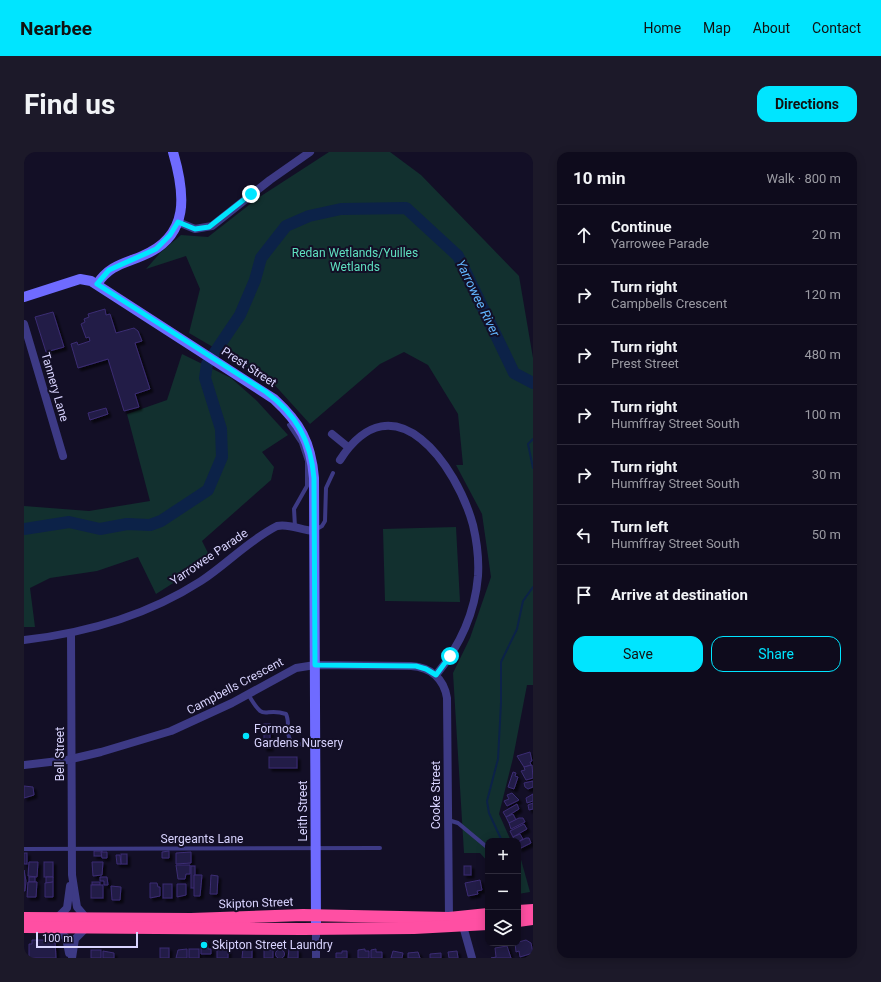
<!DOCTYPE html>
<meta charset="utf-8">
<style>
:root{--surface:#0e0b1c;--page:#1c1929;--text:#f1f3f6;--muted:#9b9ba3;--line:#2e2b3b;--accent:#00e5ff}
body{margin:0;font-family:Roboto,sans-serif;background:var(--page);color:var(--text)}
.controls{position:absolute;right:12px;bottom:12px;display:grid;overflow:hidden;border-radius:8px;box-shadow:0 2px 10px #0003}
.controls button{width:36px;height:36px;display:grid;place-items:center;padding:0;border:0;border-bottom:1px solid var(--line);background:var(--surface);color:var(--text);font:20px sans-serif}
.scale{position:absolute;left:12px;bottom:10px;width:102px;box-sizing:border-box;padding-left:4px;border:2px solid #d9d4ff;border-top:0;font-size:11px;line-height:14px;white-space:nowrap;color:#d9d4ff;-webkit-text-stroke:3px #130f26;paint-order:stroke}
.stop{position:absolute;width:12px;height:12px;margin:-9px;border:3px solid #00e5ff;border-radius:50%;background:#fff}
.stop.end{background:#00e5ff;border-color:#fff;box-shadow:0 1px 4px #0008}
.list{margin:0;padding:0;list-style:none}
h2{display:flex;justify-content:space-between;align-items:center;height:52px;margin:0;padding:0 16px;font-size:17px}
h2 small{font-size:13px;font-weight:400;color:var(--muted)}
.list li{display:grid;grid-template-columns:26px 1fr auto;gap:12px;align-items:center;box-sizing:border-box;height:60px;padding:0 16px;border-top:1px solid var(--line)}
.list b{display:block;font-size:15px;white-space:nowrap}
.list p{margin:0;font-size:13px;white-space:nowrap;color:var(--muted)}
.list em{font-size:13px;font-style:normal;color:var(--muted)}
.actions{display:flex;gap:8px;padding:12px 16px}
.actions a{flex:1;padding:9px 0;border:1px solid var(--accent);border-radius:12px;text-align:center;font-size:14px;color:var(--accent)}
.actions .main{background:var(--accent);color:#111}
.icon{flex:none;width:22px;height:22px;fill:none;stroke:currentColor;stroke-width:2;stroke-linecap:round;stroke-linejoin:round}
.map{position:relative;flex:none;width:509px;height:806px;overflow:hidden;border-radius:12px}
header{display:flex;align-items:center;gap:24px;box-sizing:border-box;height:56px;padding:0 20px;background:var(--accent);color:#111}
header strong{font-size:19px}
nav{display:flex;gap:22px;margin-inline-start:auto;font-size:14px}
.intro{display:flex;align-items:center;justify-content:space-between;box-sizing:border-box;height:96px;padding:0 24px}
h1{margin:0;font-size:28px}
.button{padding:10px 18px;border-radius:12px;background:var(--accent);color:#111;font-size:14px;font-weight:700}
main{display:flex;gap:24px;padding:0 24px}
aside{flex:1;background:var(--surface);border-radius:12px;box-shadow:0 2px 10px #0003}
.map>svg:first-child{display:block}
.green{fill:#12302f}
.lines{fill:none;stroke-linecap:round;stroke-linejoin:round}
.stream{stroke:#0c2248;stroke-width:2}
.river{stroke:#0c2248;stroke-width:12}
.building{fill:#241b47;stroke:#3b2d73;filter:url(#shadow)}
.lane{stroke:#3d3a85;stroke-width:4}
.street{stroke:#3d3a85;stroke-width:8}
.secondary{stroke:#6f6bff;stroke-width:10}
.highway{stroke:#ff4fa3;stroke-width:12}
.route{stroke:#00e5ff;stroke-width:5}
.poi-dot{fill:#00e5ff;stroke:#130f26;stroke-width:1.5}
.labels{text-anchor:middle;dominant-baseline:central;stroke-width:4;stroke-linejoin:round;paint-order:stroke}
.park-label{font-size:12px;fill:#5fe0c0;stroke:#130f26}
.street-label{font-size:12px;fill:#d9d4ff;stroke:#130f26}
.poi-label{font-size:12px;fill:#d9d4ff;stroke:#130f26;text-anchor:start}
.water-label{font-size:13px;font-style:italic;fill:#62b6ff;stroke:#130f26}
</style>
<header>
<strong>Nearbee</strong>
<nav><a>Home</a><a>Map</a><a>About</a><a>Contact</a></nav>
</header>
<div class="intro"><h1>Find us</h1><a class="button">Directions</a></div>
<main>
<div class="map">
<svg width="509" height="806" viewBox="0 0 509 806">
<defs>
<filter id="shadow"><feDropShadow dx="3" dy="3" stdDeviation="1" flood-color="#0009"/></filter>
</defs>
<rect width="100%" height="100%" fill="#130f26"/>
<g class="green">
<polygon points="305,0 366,0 397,23 495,124 509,206 509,533 503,533 489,606 475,662 487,689 464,689 464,710 456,701 440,701 429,521 446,486 467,425 458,362 432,313 439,313 434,262 404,213 380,200 356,212 286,272 247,229 165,181 176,137 162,104 122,117 136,101 157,83 184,85 234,46"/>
<polygon points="158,202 207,226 233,249 264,283 238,300 250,315 247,328 178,389 187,407 132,442 114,405 73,419 26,426 6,436 11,475 0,475 0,354 65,359 126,349 103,262 143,248"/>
<polygon points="432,375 436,450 361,449 359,377"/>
<polygon points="494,701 496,704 506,740 494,742"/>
</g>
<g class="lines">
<g class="stream">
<polyline points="509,287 504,292 509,316"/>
<polyline points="478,689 465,661 463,649 474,607 477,551 477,510 493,477 499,449 509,435"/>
<polyline points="494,737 495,739"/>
</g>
<polyline class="river" points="0,377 45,370 76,377 103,372 126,373 137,369 184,338 198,305 197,277 181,226 183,212 216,163 231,128 237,106 262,74 285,64 317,57 382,56 434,104 490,221 509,231"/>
</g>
<g class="building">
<polygon points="81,157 82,163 86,162 92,181 110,176 114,179 118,189 111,191 126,237 111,242 115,255 100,259 84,207 54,216 47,192 53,190 54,193 66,189 65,185 62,186 57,172 61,170 60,167 65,165 64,162"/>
<polygon points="29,160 40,195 22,200 11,165"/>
<polygon points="82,256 84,262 66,268 64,261"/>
<rect x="240" y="572" width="6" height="24"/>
<polygon points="506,600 508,609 506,610 507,613 500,615 493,604"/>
<rect x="245" y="605" width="28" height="11"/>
<polygon points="508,613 509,626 502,628 497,619 501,618 500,615"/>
<polygon points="489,620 492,621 491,624 494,625 490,637 484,635"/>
<polygon points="509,629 509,635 504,637 501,635 500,631"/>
<polygon points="0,634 9,635 10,643 0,646"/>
<polygon points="488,641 495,648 483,654 480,649 485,647 483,643"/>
<polygon points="509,642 509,649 503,651 502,646"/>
<polygon points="509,651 509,657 505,658 504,653"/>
<polygon points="493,652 495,657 482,665 479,660"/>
<polygon points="489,662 492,668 485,671 482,665"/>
<polygon points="495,666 499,666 501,670 487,677 485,671"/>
<polygon points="500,672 503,677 489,685 486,679"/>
<polygon points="496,682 499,687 494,690 491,689 489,685"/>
<polygon points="502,686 505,686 507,691 495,697 494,690"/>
<rect x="70" y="699" width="8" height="5"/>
<polygon points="145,699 145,706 138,706 138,700"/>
<polygon points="77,700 83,700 83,706 78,706"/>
<polygon points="167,700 167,711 152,712 152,701"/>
<rect x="0" y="701" width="3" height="11"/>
<rect x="97" y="702" width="6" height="10"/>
<polygon points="92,703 96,703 97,712 93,712"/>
<polygon points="5,710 14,710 13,725 4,724"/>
<rect x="20" y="710" width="9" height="15"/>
<polygon points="68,710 79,710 78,723 69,724"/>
<polygon points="152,713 166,713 166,722 162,722 161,727 154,727"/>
<rect x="167" y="714" width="4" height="22"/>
<rect x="440" y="714" width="7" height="9"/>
<polygon points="0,718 2,729 1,739 0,739"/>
<polygon points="170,723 178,723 176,744 170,744"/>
<polygon points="187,723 194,724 193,742 186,742"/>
<rect x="5" y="725" width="6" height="5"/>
<polygon points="22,725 29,725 29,730 22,731"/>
<polygon points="76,725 83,725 84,733 80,733 80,729 76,729"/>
<polygon points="456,728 458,738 453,739 454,742 444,744 441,731"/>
<polygon points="4,730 13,730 12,745 3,745"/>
<polygon points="29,730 29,745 21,745 21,731"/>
<rect x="68" y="730" width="8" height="3"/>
<polygon points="126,731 133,731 134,735 136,735 136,744 126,746"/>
<rect x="139" y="732" width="9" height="14"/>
<polygon points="153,732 162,732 162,743 153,745"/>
<rect x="67" y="733" width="12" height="13"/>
<polygon points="87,734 97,735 96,748 88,748"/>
<polygon points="8,788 31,788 32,806 5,806 5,792 8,792"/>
<polygon points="502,788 507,791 509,801 496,805 495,799 492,800 491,791"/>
<polygon points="177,789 183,789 184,797 187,797 187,802 177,802"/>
<polygon points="483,794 487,806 467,806 472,805 471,796"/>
<rect x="136" y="796" width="9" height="10"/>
<polygon points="219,796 228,796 228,806 218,806"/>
<polygon points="163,797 163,806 152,806 154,798"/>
<rect x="165" y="797" width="10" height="9"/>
<polygon points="265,797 274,798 274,806 264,806"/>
<polygon points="341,797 341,799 345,799 345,806 334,806 334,798"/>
<polygon points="352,797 352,800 358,800 358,806 347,806 347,798"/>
<circle cx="256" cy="802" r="4.5"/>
<rect x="67" y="798" width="10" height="8"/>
<rect x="193" y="798" width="11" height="8"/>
<rect x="240" y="798" width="9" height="8"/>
<polygon points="79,799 90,801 90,806 79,806"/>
<polygon points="318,799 323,799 323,806 312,806 312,801 318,801"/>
<polygon points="369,799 379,801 378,806 367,806"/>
<polygon points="433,799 434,806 425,806 424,800"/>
<polygon points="394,800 396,806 384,806 384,801"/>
<polygon points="417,801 417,806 406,806 406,802"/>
</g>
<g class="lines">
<g class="lane">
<polyline points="265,273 277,291 283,309 283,334 270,357 271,375"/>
<polyline points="291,378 298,374 301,369 302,336 309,321"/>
<path d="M224 542C242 573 238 554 262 562 264 566 264 569 264 574 263 596 273 592 291 592"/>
<polyline points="424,668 434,671 464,696"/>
<polyline points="0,697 356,696"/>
</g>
<g class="street">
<polyline points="154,70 171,77 188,74 246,28 286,0"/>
<polyline points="0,172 39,304"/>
<polyline points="308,282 324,295"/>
<path d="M316 308C370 224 433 314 449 373 453 390 455 407 454 424 451 461 435 495 412 523"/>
<polyline points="47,481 48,723 53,755 63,767"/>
<path d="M0 488C62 481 124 463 177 429 203 412 225 388 253 374 266 371 278 379 291 379"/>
<path d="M0 613 43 608 77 600 147 579 208 551 272 516 291 513 387 514C407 515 420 527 423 546L425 766"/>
<polyline points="32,767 43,756 46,734"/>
<polyline points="439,774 448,806"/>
<polyline points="32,775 42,786 45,801"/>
<polyline points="292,776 292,806"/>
<polyline points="48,806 51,787 63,775"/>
</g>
<g class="secondary">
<path d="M73 132C86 113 99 112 118 104 167 84 161 41 149 0"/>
<path d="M0 145 56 127 67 129 250 247C276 271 287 290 290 326L292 776"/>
</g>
<g class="highway">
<polyline points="494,759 509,758"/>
<polyline points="0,766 167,767 279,763 425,766 464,762"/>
<polyline points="494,769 509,767"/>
<polyline points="0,775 279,777 390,776 464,772"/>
</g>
</g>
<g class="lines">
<path class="route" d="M227 42 185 75 171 77 154 70 146 83 132 97 85 118 73 132 242 240C272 262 287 289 290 326L291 513 392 514 402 517 412 523 426 504"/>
</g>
<g class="poi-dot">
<circle cx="222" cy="584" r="4"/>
<circle cx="180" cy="793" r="4"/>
</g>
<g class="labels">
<g class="park-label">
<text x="331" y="101">Redan Wetlands/Yuilles<tspan x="331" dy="14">Wetlands</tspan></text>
</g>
<g class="street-label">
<text transform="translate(225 215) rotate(33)">Prest Street</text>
<text transform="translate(31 235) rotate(74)">Tannery Lane</text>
<text transform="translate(185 405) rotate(-34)">Yarrowee Parade</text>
<text transform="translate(211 534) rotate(-28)">Campbells Crescent</text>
<text transform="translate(36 602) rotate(-90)">Bell Street</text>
<text transform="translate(412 643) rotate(-90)">Cooke Street</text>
<text transform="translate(279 659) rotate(-90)">Leith Street</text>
<text x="178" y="687">Sergeants Lane</text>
<text transform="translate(232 751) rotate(-2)">Skipton Street</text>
</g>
<g class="poi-label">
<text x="230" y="577">Formosa<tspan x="230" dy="14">Gardens Nursery</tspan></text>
<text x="188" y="793">Skipton Street Laundry</text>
</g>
<g class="water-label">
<text transform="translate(454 146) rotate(64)">Yarrowee River</text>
</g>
</g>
</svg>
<div class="controls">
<button>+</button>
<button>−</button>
<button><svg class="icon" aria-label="layers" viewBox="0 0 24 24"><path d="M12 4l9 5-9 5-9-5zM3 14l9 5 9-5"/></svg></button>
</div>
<div class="scale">100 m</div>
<div class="stop" style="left:426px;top:504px"></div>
<div class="stop end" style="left:227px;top:42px"></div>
</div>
<aside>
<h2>10 min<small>Walk · 800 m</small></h2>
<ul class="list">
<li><svg class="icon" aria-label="ahead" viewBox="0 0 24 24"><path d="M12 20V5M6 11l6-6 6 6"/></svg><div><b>Continue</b><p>Yarrowee Parade</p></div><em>20 m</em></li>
<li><svg class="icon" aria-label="right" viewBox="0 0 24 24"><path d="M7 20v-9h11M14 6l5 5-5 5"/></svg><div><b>Turn right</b><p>Campbells Crescent</p></div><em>120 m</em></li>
<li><svg class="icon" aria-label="right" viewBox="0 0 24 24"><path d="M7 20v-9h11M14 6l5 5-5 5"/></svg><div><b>Turn right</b><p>Prest Street</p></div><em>480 m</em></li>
<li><svg class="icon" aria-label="right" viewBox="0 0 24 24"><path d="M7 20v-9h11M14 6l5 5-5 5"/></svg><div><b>Turn right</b><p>Humffray Street South</p></div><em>100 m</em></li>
<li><svg class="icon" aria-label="right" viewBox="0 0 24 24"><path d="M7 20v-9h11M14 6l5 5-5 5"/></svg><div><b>Turn right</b><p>Humffray Street South</p></div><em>30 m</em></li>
<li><svg class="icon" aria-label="left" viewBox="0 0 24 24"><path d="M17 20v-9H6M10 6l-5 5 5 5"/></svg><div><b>Turn left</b><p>Humffray Street South</p></div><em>50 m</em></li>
<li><svg class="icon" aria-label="arrive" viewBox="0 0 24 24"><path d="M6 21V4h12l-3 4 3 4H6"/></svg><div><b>Arrive at destination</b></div></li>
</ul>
<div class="actions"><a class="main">Save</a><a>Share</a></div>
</aside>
</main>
